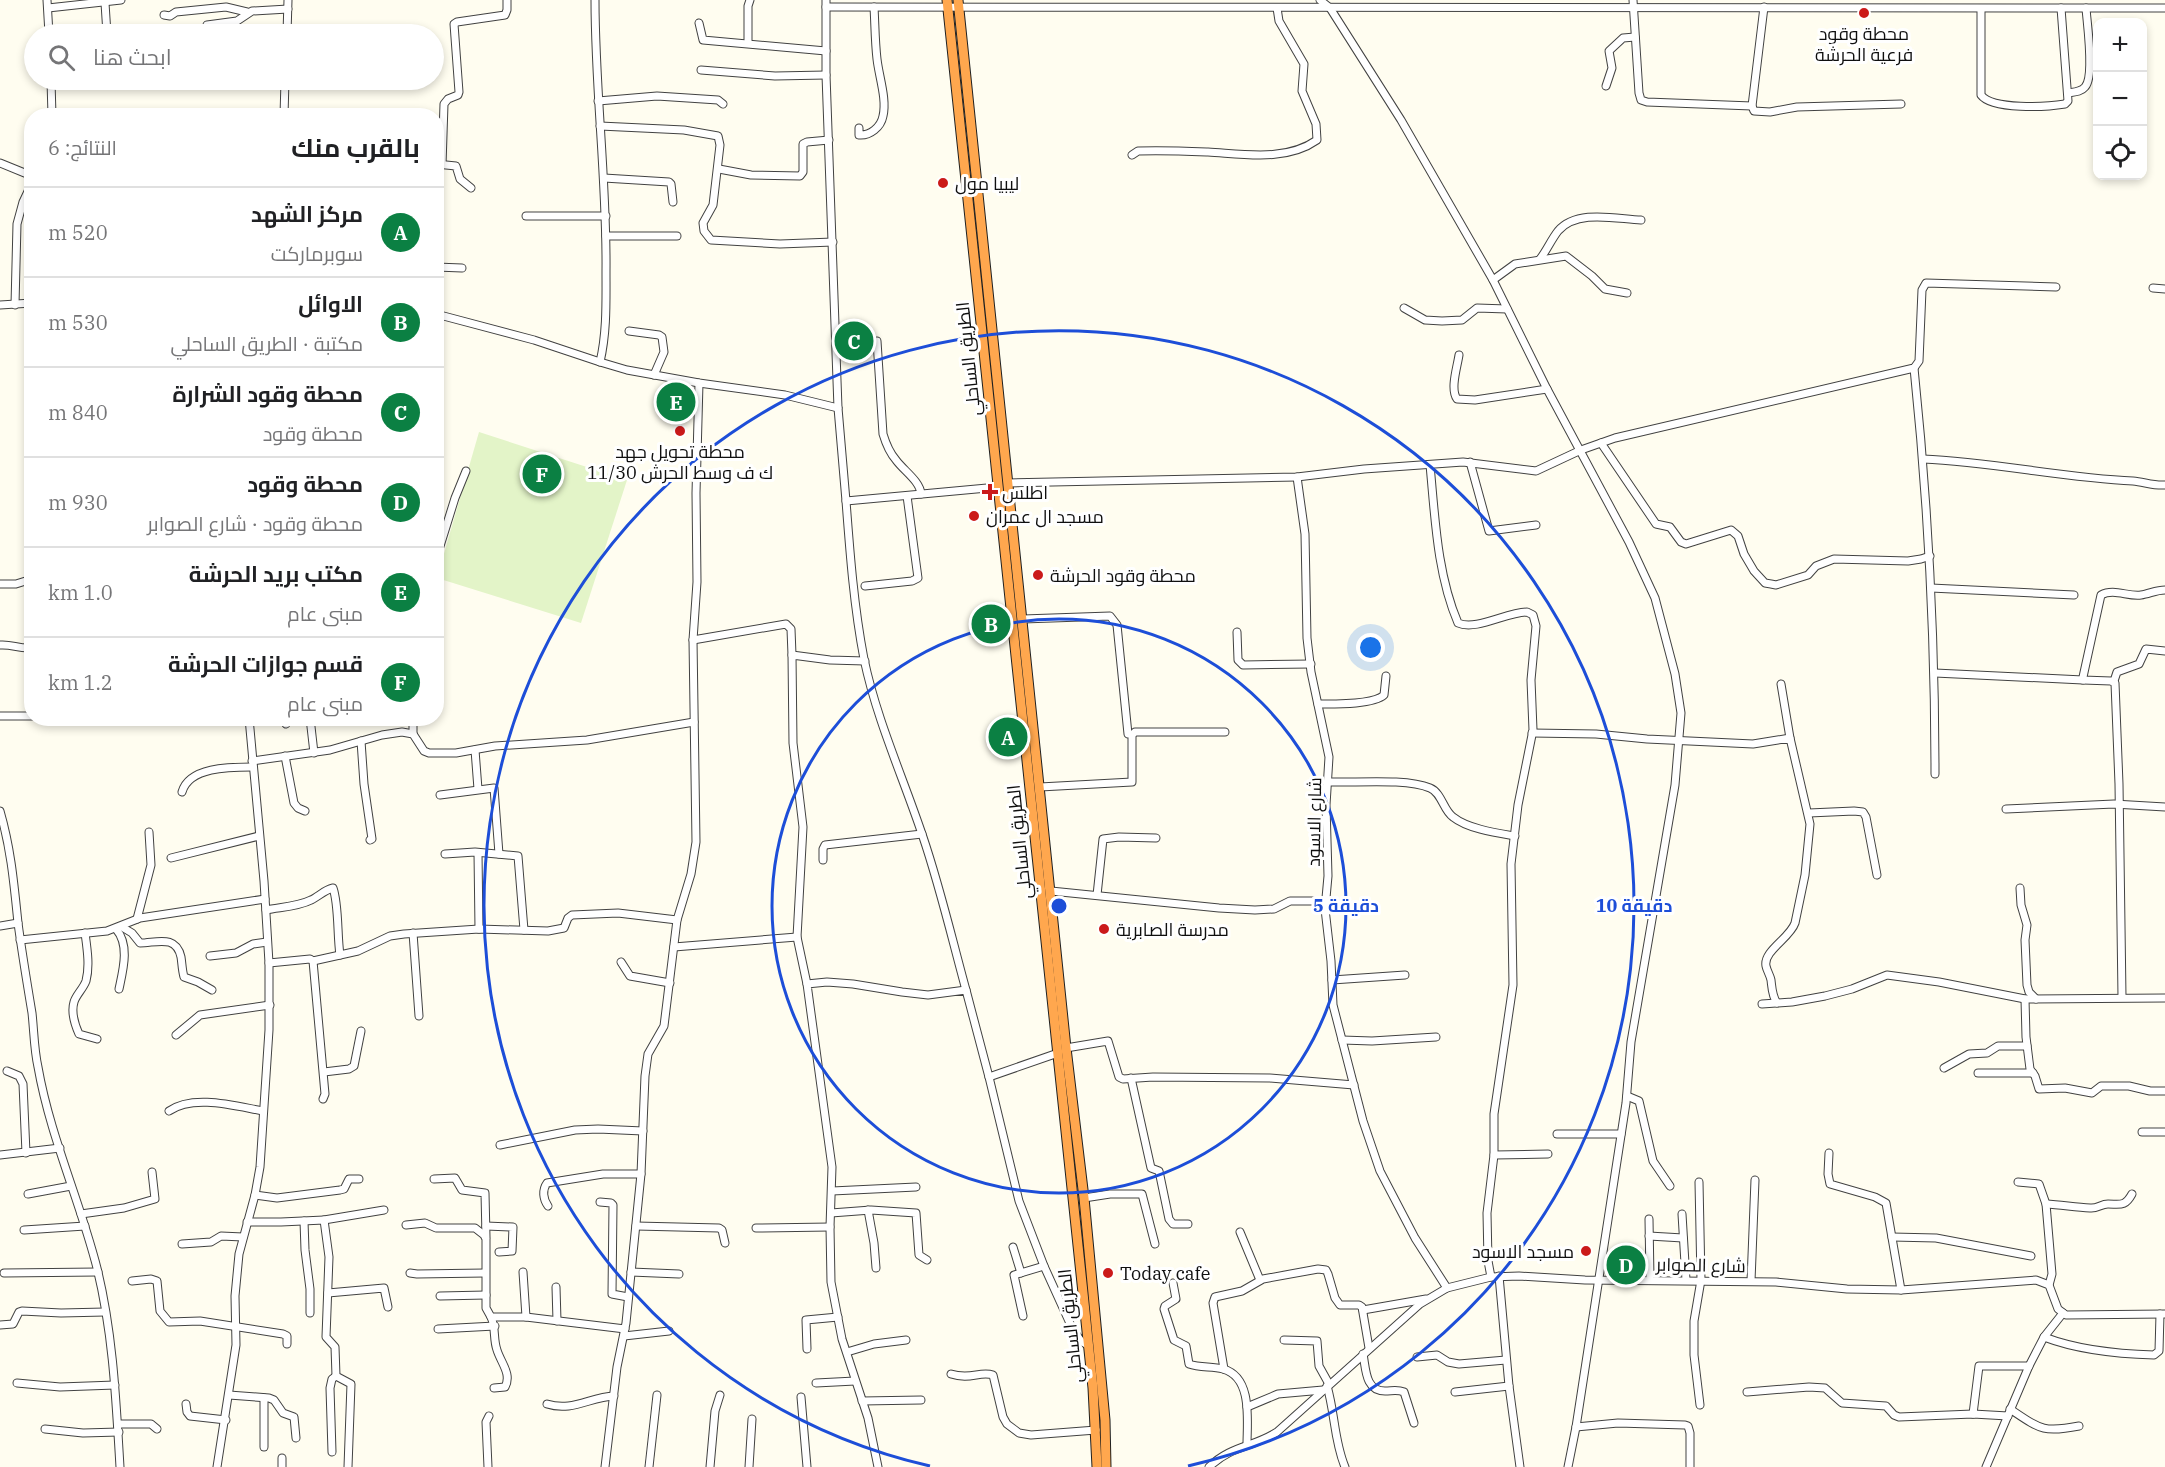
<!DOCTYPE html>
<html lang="ar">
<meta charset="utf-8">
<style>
:root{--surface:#fff;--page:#f2f2f2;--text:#202124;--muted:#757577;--line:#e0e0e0;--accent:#0b8043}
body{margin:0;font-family:"IBM Plex Serif",Cairo,serif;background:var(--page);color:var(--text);direction:rtl}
.controls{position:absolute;right:18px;top:18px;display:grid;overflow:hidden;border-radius:12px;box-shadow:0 3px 9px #0003}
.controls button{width:54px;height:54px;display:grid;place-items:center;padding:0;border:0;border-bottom:2px solid var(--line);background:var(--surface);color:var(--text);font:30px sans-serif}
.you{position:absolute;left:1371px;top:648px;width:21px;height:21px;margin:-15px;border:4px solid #fff;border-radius:50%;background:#1a73e8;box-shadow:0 0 0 9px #1a73e833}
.badge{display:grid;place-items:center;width:39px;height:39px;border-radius:50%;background:var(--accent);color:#fff;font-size:20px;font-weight:700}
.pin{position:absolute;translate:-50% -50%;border:3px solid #fff;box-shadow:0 2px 6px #0006}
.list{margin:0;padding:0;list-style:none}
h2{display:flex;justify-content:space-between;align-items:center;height:78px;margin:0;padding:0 24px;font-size:26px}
h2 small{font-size:20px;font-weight:400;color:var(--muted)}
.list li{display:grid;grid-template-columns:39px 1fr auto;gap:18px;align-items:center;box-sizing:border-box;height:90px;padding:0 24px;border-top:2px solid var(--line)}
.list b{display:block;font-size:22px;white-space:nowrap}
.list p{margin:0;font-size:20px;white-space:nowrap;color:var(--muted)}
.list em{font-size:20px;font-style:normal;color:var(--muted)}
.icon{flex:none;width:33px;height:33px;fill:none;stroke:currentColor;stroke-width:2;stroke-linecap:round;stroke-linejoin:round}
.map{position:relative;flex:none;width:2165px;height:1467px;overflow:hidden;direction:ltr}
.search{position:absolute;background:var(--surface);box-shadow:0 3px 9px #0003;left:24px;top:24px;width:420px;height:66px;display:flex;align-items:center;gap:15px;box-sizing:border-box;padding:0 21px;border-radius:33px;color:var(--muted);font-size:22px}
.panel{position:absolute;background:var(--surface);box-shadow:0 3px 9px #0003;left:24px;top:108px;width:420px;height:618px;border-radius:24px;direction:rtl}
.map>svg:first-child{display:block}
.pitch{fill:#e3f4c8}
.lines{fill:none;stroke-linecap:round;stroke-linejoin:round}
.minor-casing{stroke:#424242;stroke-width:9}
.highway-casing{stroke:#202020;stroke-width:11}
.minor{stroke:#fff;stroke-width:7}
.highway{stroke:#ffa74e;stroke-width:9}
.ring{fill:none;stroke:#1d4ed8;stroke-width:3}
.poi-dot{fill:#cb1a1a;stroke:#fff;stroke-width:2}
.labels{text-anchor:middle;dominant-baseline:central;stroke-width:6;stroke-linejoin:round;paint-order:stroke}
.poi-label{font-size:18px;fill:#0f0f0f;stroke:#fff;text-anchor:start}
.street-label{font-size:18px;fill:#0f0f0f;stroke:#fff}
.centre{fill:#1d4ed8;stroke:#fff;stroke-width:3}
.ring-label{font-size:18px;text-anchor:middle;font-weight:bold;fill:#1d4ed8;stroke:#fff;stroke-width:6;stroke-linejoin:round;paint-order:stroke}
</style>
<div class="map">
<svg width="2165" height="1467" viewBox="0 0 2165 1467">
<rect width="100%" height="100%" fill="#fffdf0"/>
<polygon class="pitch" points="479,432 627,480 581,623 437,578"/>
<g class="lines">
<g class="minor-casing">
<g id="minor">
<polyline points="47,0 49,34"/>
<path d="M595 0C595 91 607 181 606 271 606 302 607 332 600 362"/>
<polyline points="826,0 826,75 838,408 846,501 998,487"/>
<polyline points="1320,0 1330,8 1401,120 1493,280 1547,389 1629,542 1655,598 1675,674 1681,713 1675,785 1631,1042 1626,1103 1576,1427 1568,1467"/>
<polyline points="1633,0 1639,93 1641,100 1647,102 1752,106"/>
<polyline points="105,3 107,34"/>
<polyline points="826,7 2165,8"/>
<polyline points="1764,7 1752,106 1754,111 1770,112 1797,107 1901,104"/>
<polyline points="48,8 121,0"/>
<path d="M1981 9V95C1992 110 2047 107 2065 104L2068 101 2061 8"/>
<polyline points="164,15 170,16 176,12 226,7 247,12"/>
<polyline points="699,23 703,40 826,51"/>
<polyline points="207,25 237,21 252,11 288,9"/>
<polyline points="287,34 288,0"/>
<polyline points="748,43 748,6 750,0"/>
<polyline points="701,70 775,76 826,75"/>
<polyline points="51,80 52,116"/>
<polyline points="285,82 341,80"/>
<polyline points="1606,86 1612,68 1609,51 1623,38 1635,37"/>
<path d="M2068 93C2074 92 2081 92 2085 87 2095 76 2087 24 2086 8"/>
<polyline points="598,101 657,96 718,100 723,104"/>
<polyline points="284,116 285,80"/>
<polyline points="600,126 684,130 718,136 720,145 713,205 703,223 704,231 711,240 780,244 833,242"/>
<path d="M859 128V135C870 136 881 127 883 116 887 99 879 77 877 59 875 42 875 24 874 7"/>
<path d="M1132 155 1138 151C1161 150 1184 151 1208 152 1243 154 1286 162 1317 140L1316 124 1302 91 1304 64 1279 21 1277 8"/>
<polyline points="0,163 32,176"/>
<polyline points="436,164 456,166 460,179 471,188"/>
<polyline points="442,165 444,104 448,99 458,95 459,92 454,24 457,22 505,15 507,10 507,0"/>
<polyline points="719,169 751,175 800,176 803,172 803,144 807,142 829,140"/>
<polyline points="604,178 669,182 671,184 673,202"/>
<polyline points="526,216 606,216"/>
<polyline points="606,236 677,236"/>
<path d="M1540 259C1547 250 1551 240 1558 231 1577 209 1616 219 1641 220"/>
<polyline points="436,267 462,268"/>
<polyline points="1493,280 1515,264 1566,256 1592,276 1605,289 1627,293"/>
<polyline points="2153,288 2165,289"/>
<polyline points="0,305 32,303"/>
<polyline points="15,305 17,224 23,202 32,183"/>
<polyline points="1404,308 1425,320 1442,321 1462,320 1477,308 1507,309"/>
<polyline points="436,314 534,340 600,362 627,370 699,383 785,395 838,408"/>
<polyline points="629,331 659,335 662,337 664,352 654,375"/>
<path d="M877 341 883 434C886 444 889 452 896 460 904 471 920 481 921 494"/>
<path d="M1459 355C1457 368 1450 389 1457 399L1475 400 1547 389"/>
<path d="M1914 368C1928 503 1935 638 1935 774"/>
<polyline points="1601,443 1656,524 1670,527 1681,542 1686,544 1731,530 1738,536 1744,554 1754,571 1765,583 1771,584 1776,585 1808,575 1816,566 1834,559 1908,561 1921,559 1930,556"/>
<path d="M1923 459C1994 462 2063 478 2133 481 2144 482 2154 486 2165 485"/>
<polyline points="1470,462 1489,531 1536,525"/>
<path d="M1430 465C1435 517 1437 574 1458 623 1476 631 1507 612 1527 612L1533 615 1536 626 1531 680 1533 730 1518 805 1511 864 1513 985 1494 1114V1155L1487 1213 1488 1261 1491 1277"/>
<polyline points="1297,477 1305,534 1307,638 1311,672 1329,757 1326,805 1328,876 1325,909 1331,961 1333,1005 1363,1121 1380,1171 1415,1238 1447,1288"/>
<polyline points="1008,483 1297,477 1364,469 1463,462 1536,471 1581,450 1615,438 1914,368 1919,361 1922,290 1926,283 2056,287"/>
<path d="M846 501C850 554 854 607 864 659 877 721 903 777 923 837 940 887 952 939 966 990"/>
<polyline points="436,559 455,498 466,471"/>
<polyline points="0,584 16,584 32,579"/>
<polyline points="865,586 912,581 918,578 907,496"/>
<polyline points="1931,588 2074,595"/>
<polyline points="1023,619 1110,616 1117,625 1128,734"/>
<polyline points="1237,632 1238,660 1243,665 1311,664"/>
<polyline points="693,640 786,624 791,629 792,655"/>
<path d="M0 645C13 644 17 649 32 648"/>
<polyline points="1935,673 2083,680"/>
<polyline points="2114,681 2117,672 2139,664 2146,649 2165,651"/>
<polyline points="1781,684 1790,738"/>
<path d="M1318 704C1334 704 1373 705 1384 695L1386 676"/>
<polyline points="0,716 32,716"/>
<polyline points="285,718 286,724"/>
<polyline points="310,718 314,753"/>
<path d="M1532 733 1596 734 1647 739 1753 744 1790 738 1810 824 1805 875 1795 923C1790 938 1763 951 1766 966 1767 971 1770 975 1771 980 1772 988 1772 996 1777 1003"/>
<polyline points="413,734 413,718"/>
<polyline points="361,741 364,784 372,839 370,840"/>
<polyline points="475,750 478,789"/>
<polyline points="285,756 294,803 298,808 305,811"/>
<polyline points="252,761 330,750 382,735 402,732 413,734 424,751 429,753 456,753 495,746 587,740 694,722"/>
<path d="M1328 782C1356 783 1406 778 1430 788 1442 793 1443 810 1453 817 1468 829 1497 833 1515 836"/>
<polyline points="1040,787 1132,782 1132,735 1135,732 1225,732"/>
<path d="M182 792C189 767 229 767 252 767"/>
<polyline points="440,795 494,788 499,854"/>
<polyline points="2006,809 2114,804 2165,807"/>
<path d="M0 811C11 849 14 884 18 923 22 953 27 983 32 1013 34 1031 34 1049 38 1067 50 1136 80 1201 97 1268 113 1333 116 1400 120 1467"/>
<polyline points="1809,813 1854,811 1863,812 1866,817 1877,875"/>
<polyline points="478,853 479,929"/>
<polyline points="445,854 475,852 518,856 524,930"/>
<polyline points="171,858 259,836"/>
<polyline points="823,860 823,849 825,845 922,834"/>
<polyline points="2020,888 2021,905 2027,925 2025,940 2027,985 2029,992 2036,999"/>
<polyline points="1051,891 1219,908 1255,910 1274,909 1290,901 1326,901"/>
<polyline points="1097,895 1103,839 1119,837 1156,838"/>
<path d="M266 910C280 907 297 907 311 900 318 897 324 890 333 888 339 905 337 935 340 955"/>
<polyline points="137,919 151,865 149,832"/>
<polyline points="0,926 18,923"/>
<path d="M122 927 132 933 140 943C156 943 176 934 181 957 182 963 182 970 184 977L198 982 212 990"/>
<path d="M116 929C130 945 123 970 119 989"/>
<path d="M85 933C87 948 90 966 86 981 83 989 76 995 74 1002 71 1012 75 1025 79 1034L97 1039"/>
<polyline points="413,933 419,1016"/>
<polyline points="20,940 107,931 140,918 265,899"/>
<polyline points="674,947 797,937"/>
<polyline points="210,956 236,953 253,944 267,942"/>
<polyline points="313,961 358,951 390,936 404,934 479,929 548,931 564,928 568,918 572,915 618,913 677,920"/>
<polyline points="621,962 630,976 670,983"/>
<polyline points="269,963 310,959 313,961 325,1094 323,1099"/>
<polyline points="1332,980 1405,975"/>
<polyline points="807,984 797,937 803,827 793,743 792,655 830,660 865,661"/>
<path d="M2122 997 2119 784 2115 683 2111 681 2083 680V677L2101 595C2114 588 2128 597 2141 595 2149 594 2156 590 2165 590"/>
<polyline points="2025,999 2026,1037 2030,1069 2035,1076 2039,1089 2065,1088 2092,1093 2101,1086 2129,1086 2150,1091 2165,1091"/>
<polyline points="1762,1004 1792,1002 1825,996 1852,989 1887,975 1939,982 2025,999 2165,998"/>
<polyline points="176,1035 200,1015 270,1005"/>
<polyline points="1342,1040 1372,1041 1436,1037"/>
<polyline points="1066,1048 1108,1041 1119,1077 1123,1079 1153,1077 1270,1078 1354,1085"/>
<polyline points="1944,1068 1969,1054 1987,1053 1998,1046 2027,1046"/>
<polyline points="7,1071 19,1076 23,1084 26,1153"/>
<polyline points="324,1072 349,1069 354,1066 361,1031"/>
<polyline points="1978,1073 2033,1073"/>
<polyline points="989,1077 1019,1201 1044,1266 1073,1330 1081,1341 1089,1346"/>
<polyline points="1131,1078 1151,1168 1159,1171 1169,1219 1173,1224 1188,1224"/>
<polyline points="1627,1096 1639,1101 1653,1161 1670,1186"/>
<path d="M169 1111C193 1094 235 1106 263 1111"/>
<polyline points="2142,1132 2165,1132"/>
<polyline points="1557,1134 1621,1134"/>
<polyline points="500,1145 575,1130 598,1129 643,1131"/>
<polyline points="1829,1153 1828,1174 1830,1184 1875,1197 1886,1203 1901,1290"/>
<polyline points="0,1155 60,1148"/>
<polyline points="1494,1155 1548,1154"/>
<polyline points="434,1179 455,1178 462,1190 485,1193 486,1237"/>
<polyline points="1699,1182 1701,1280 1694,1321 1694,1355 1700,1405"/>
<polyline points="2018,1182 2039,1184 2046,1204 2052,1274 2049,1285"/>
<polyline points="832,1191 916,1187"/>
<polyline points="28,1194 71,1186"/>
<polyline points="255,1195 277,1198 340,1190 344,1189 349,1179 359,1179"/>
<polyline points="1084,1198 1110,1194 1142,1194 1155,1244"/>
<polyline points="600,1202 611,1203 613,1205 612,1294 628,1297"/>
<path d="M2046 1204C2061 1205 2075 1207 2090 1208 2097 1209 2101 1204 2108 1204 2120 1204 2125 1207 2132 1194"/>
<path d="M548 1206C543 1199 542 1190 547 1183L603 1174H641"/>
<polyline points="868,1210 874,1243 876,1268"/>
<polyline points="831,1213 871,1210 916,1213 919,1255 927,1260"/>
<polyline points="81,1214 124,1208 155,1199 152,1172"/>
<polyline points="1682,1214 1686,1280"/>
<polyline points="1649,1219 1650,1279"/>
<polyline points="324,1220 384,1210"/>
<polyline points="304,1221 305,1250 310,1289 310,1313"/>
<polyline points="247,1222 281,1222 324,1220 329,1257 326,1337 335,1347 336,1376 351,1384 348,1467"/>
<polyline points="406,1225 425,1223 436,1228 475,1228 484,1235 486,1239 486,1308 491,1317 526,1317 625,1329"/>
<polyline points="486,1226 513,1227 512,1251 499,1252"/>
<polyline points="636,1226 719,1228 722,1230 725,1243"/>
<polyline points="756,1228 830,1227"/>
<polyline points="24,1230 85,1226"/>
<polyline points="1240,1232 1260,1280"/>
<polyline points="1649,1236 1683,1238"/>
<polyline points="1892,1237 1936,1238 2031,1256"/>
<polyline points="182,1244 211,1242 221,1236 243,1237"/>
<polyline points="1013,1247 1021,1273"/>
<polyline points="523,1272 526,1317"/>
<polyline points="631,1272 679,1274"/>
<polyline points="4,1273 98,1272"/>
<polyline points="410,1273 417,1274 485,1273"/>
<polyline points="1499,1276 1509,1386 1520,1467"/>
<polyline points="132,1281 151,1279 157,1281 160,1311 169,1322 200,1321 283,1334 287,1336 287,1344"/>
<polyline points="1751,1281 1755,1180"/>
<path d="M1173 1283 1176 1299 1165 1306 1164 1309 1174 1340 1186 1346 1189 1364C1200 1368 1212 1366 1223 1369 1253 1377 1247 1421 1247 1445"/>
<polyline points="556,1287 557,1321"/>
<polyline points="328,1293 384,1288 388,1307"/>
<polyline points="440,1296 486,1295"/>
<polyline points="1363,1310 1426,1299"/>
<polyline points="1023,1316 1014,1275 1044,1266"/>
<path d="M491 1317C496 1328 493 1339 497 1350 501 1363 512 1374 505 1387L494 1388"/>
<polyline points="0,1325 13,1324 19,1312 22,1311 61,1313 105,1312"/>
<polyline points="438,1329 495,1326"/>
<polyline points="624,1336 669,1331"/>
<path d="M2044 1337C2078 1350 2117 1354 2154 1355L2159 1351 2160 1314"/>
<polyline points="1284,1340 1317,1341 1319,1366 1329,1384"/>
<polyline points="807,1349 806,1320 838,1317"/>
<polyline points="847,1352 874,1344 906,1340"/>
<path d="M1363 1354C1366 1369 1365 1391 1385 1391 1392 1391 1397 1389 1404 1392L1414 1423"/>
<polyline points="1417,1357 1437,1355 1448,1362 1459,1364 1506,1360"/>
<polyline points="1224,1369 1213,1303 1215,1297 1242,1291 1263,1279 1318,1269 1326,1270 1328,1274 1335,1298 1340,1305 1359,1305 1362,1307 1369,1348"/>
<path d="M951 1374C970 1380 980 1371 993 1375L1003 1417 1007 1424 1019 1433 1031 1435 1096 1430"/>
<polyline points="17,1383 60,1387 115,1385"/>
<polyline points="816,1383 855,1381"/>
<path d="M1327 1386C1335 1413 1334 1441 1345 1467"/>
<polyline points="1455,1392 1509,1386"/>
<polyline points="1747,1392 1809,1387 1825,1388 1842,1403 1886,1406 1894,1415 1899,1417 1973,1414 2008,1416"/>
<polyline points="229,1395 269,1398 274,1400 283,1413 294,1417 296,1438"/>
<polyline points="801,1397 807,1467"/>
<polyline points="862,1401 921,1400"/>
<polyline points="186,1404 187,1412 190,1416 226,1420"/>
<path d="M547 1404C572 1412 590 1397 614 1396"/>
<polyline points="1247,1407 1278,1394 1323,1390"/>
<path d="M2010 1409C2040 1429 2043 1433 2079 1426"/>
<polyline points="1973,1414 1979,1366 2029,1366"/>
<polyline points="119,1424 151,1424 157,1429"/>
<polyline points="1576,1427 1618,1423 1685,1425 1688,1426 1690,1433 1690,1467"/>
<polyline points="45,1429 83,1433 119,1432"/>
<polyline points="264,1447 264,1398"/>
<polyline points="332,1452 330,1388 332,1379 336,1376"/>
<polyline points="217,1467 236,1345 235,1296 239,1254 255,1195 260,1167 269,1030 269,963 264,881 249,718"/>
<polyline points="282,1467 282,1458"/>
<polyline points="488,1467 486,1422 489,1416"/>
<polyline points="605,1467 617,1367 626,1323 641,1174 645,1076 648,1054 664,1026 677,920 691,874 696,842 693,640 697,582 696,493 699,383"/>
<polyline points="649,1467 657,1395"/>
<polyline points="710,1467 715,1411 720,1395"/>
<polyline points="749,1467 752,1419"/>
<polyline points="878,1467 868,1418 842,1339 831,1282 830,1227 832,1167 807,984 827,982 853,984 902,992 928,995 966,990 989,1077 1058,1053"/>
<path d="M1209 1467C1232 1445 1252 1448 1277 1432L1420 1304 1447 1288 1491 1277 1519 1276 1585 1280 1776 1282 1847 1289 1901 1290 2036 1280 2049 1285 2058 1309 2066 1315 2165 1314"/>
<polyline points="1986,1467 2029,1366 2044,1337 2063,1313"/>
</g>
</g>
<g class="highway-casing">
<g id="highway">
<polyline points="947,0 1093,1388 1097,1467"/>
<polyline points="958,0 1066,1048 1084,1198 1105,1420 1106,1467"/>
</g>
</g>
<use href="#minor" class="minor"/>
<use href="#highway" class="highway"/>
</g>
<g class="ring">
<circle cx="1059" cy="906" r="287"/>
<path d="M930 1466A575 575 0 1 1 1188 1466"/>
</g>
<g class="poi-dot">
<circle cx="1864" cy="13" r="6"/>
<circle cx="943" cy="183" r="6"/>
<circle cx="680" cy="431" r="6"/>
<path d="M987 483h6v6h6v6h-6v6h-6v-6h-6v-6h6z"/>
<circle cx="974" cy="516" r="6"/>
<circle cx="1038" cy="575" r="6"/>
<circle cx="1104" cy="929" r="6"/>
<circle cx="1586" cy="1251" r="6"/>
<circle cx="1108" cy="1273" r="6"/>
</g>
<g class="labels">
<g class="poi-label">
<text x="1864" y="33" text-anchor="middle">محطة وقود<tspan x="1864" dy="21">فرعية الحرشة</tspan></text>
<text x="955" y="183">ليبيا مول</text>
<text x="680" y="451" text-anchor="middle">محطة تحويل جهد<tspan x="680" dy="21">11/30 ك ف وسط الحرش</tspan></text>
<text x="1002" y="492">اطلس</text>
<text x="986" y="516">مسجد ال عمران</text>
<text x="1050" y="575">محطة وقود الحرشة</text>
<text x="1116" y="929">مدرسة الصابرية</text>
<text x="1574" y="1251" text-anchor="end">مسجد الاسود</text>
<text x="1120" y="1273">Today cafe</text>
</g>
<g class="street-label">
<text transform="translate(968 359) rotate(-96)">الطريق الساحلي</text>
<text transform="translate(1314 822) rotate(-89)">شارع الاسود</text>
<text transform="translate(1019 842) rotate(-96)">الطريق الساحلي</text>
<text transform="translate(1701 1265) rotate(1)">شارع الصوابر</text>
<text transform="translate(1070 1326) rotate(-96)">الطريق الساحلي</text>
</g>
</g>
<circle cx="1059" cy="906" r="9" class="centre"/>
<g class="ring-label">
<text x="1346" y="912">5 دقيقة</text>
<text x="1634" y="912">10 دقيقة</text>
</g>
</svg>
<div class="controls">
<button>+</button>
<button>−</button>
<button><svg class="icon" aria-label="locate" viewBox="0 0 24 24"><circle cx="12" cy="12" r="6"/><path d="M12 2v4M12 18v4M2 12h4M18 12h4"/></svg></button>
</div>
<div class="you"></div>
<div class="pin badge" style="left:1008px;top:737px">A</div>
<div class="pin badge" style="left:991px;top:624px">B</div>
<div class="pin badge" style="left:854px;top:341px">C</div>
<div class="pin badge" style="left:1626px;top:1265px">D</div>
<div class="pin badge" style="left:676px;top:402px">E</div>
<div class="pin badge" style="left:542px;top:474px">F</div>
<div class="search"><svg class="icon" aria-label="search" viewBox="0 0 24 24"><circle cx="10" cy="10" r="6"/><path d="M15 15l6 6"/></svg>ابحث هنا</div>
<section class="panel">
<h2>بالقرب منك<small>النتائج: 6</small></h2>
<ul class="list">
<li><span class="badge">A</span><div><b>مركز الشهد</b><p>سوبرماركت</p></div><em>520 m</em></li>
<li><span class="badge">B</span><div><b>الاوائل</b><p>مكتبة · الطريق الساحلي</p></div><em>530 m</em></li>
<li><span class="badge">C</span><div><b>محطة وقود الشرارة</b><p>محطة وقود</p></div><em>840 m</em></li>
<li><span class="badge">D</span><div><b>محطة وقود</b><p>محطة وقود · شارع الصوابر</p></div><em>930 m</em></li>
<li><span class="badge">E</span><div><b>مكتب بريد الحرشة</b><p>مبنى عام</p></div><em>1.0 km</em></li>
<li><span class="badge">F</span><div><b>قسم جوازات الحرشة</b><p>مبنى عام</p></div><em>1.2 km</em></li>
</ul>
</section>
</div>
